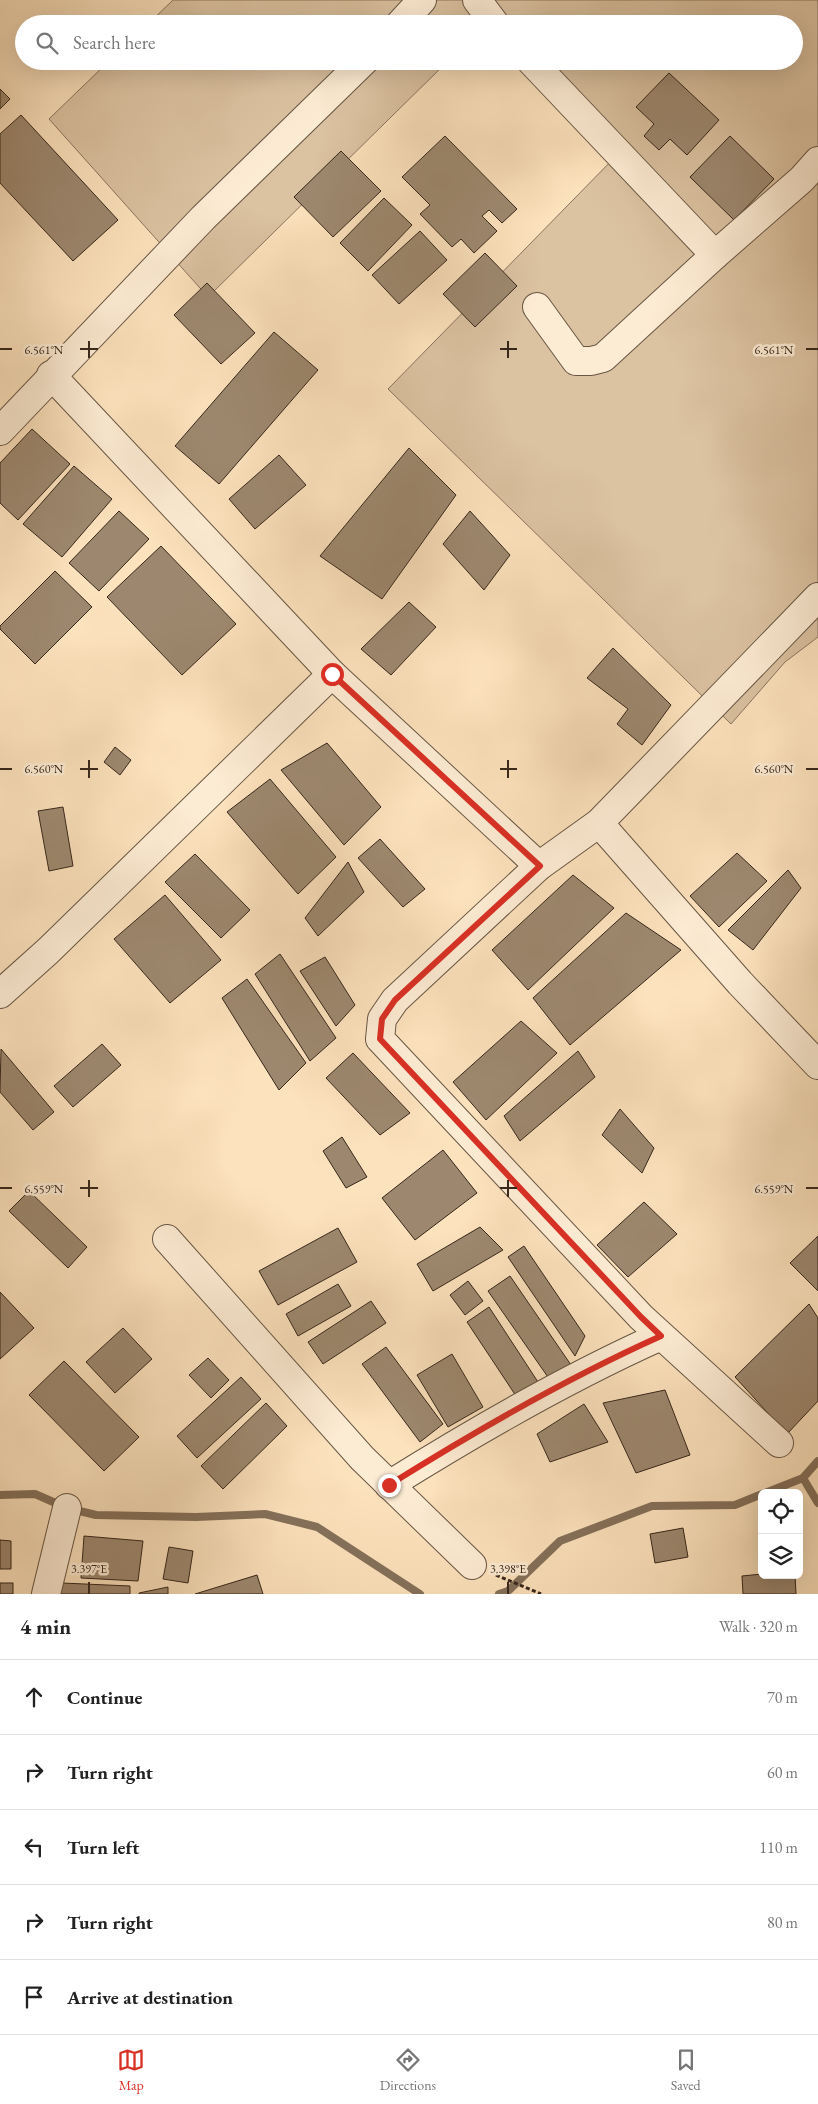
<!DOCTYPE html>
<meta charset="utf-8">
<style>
:root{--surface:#fff;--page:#f2f2f2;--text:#222;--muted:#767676;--line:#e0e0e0;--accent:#d93025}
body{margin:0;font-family:"EB Garamond",serif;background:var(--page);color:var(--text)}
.controls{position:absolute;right:15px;bottom:15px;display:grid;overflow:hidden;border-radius:8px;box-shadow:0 5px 20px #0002}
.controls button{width:45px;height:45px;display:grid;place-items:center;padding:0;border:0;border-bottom:1px solid var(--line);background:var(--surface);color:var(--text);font:25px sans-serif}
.stop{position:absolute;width:15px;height:15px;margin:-11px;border:4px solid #d93025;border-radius:50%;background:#fff}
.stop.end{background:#d93025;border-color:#fff;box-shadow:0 1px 5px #0008}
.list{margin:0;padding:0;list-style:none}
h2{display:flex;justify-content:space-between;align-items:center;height:65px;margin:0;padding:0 20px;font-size:21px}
h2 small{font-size:16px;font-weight:400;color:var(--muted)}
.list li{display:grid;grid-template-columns:32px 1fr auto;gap:15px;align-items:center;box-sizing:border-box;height:75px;padding:0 20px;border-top:1px solid var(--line)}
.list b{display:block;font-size:19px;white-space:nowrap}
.list em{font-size:16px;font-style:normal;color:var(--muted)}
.icon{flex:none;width:28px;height:28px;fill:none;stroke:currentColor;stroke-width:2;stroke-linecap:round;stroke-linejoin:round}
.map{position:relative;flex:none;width:818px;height:1594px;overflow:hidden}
.search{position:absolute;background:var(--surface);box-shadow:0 5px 20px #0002;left:15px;right:15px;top:15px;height:55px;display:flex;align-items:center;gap:12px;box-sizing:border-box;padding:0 18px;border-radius:28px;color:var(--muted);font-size:19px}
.sheet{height:440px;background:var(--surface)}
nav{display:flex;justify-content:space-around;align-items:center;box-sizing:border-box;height:70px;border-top:1px solid var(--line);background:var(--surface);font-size:14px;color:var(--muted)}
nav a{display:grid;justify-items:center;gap:2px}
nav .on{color:var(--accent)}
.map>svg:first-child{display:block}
.green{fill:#dbc2a1;stroke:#89745e}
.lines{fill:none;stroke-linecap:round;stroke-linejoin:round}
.stream{stroke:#85715b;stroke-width:8}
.building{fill:#9d886f;stroke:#37271b}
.minor-casing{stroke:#685644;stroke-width:30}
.path{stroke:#37271b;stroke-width:3;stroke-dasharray:4 2.5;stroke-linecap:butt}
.minor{stroke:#fdecd4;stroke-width:28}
.route{stroke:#d93025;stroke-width:6}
.ticks{fill:none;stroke:#37271b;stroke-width:2}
.ticks-label{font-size:12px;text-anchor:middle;fill:#37271b;stroke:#fdecd4;stroke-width:5;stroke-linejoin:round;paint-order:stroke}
</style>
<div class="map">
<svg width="818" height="1594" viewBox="0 0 818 1594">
<rect width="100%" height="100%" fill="#fce2bd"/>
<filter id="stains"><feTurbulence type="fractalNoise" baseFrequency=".004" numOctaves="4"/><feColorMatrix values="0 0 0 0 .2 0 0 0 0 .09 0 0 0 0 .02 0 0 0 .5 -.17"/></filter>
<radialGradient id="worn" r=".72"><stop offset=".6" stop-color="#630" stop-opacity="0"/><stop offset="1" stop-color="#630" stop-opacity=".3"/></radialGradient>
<g class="green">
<polygon points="173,0 818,0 818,637 785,662 731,724 388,389 618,154 531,61 794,61 794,24 148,24"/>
<polygon points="109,61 448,61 208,297 49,119"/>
</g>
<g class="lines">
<g class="stream">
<polyline points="803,1478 818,1503"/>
<polyline points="765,1493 803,1478 818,1461"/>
<polyline points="0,1495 35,1494 67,1508 96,1515 196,1517 265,1514 317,1527 420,1594"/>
<polyline points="499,1594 508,1591 560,1541 652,1506 735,1505 762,1494"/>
</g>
</g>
<g class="building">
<polygon points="669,73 719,120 687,155 670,139 659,150 644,136 654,124 636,107"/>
<polygon points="0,89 10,99 0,109"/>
<polygon points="21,115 118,220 73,261 0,183 0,134"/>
<polygon points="445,136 517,209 502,223 489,210 482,216 497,231 474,253 461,239 452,247 420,214 430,205 402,177"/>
<polygon points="730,136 774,179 734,220 690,177"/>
<polygon points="341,151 381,191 333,237 294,197"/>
<polygon points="384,198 412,225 368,271 340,243"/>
<polygon points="420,231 447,260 399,304 372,275"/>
<polygon points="485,253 517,286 475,327 443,294"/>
<polygon points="207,283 255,333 221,364 174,315"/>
<polygon points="274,332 318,370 219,484 175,446"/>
<polygon points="32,429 70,464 18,520 0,503 0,463"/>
<polygon points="409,448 456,495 382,599 320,556"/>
<polygon points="279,455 306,485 255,529 229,499"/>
<polygon points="74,466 112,499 62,557 23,524"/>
<polygon points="119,511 149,539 99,591 69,563"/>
<polygon points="470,511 510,555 484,590 443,544"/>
<polygon points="161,546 236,624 182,675 107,597"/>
<polygon points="55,571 92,607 35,664 0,629 0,626"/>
<polygon points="409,602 436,627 391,675 361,649"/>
<polygon points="613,648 671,705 642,745 617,724 628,709 587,678"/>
<polygon points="327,743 381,807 344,845 281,770"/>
<polygon points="115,747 131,760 120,775 104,762"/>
<polygon points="270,779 336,857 298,894 227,812"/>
<polygon points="63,807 73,866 49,871 38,811"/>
<polygon points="380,839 425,889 403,907 358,858"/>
<polygon points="737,853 767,881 719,927 690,896"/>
<polygon points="195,854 250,910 221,938 165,882"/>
<polygon points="348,862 364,892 318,936 305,918"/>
<polygon points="788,870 801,888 753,950 728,930"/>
<polygon points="573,875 614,908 528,990 492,950"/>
<polygon points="165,895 221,960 170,1003 114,939"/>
<polygon points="626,913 681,950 570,1045 533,998"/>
<polygon points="280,954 336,1038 310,1061 255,974"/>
<polygon points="325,957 355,1005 336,1026 300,971"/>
<polygon points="247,979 306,1063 279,1090 222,998"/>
<polygon points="521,1021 557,1053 486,1120 453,1082"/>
<polygon points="102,1044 121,1065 73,1107 54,1086"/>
<polygon points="1,1049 54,1112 33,1130 0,1092"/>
<polygon points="578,1051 595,1077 520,1141 504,1116"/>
<polygon points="353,1053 410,1113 380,1135 326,1078"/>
<polygon points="620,1109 654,1148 642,1173 602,1135"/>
<polygon points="342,1137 367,1177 346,1188 323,1151"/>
<polygon points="443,1150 477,1193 415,1240 382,1198"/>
<polygon points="29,1191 87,1247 68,1268 9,1211"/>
<polygon points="644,1202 677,1234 628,1277 597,1245"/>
<polygon points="480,1227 503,1250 433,1291 417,1264"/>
<polygon points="338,1228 357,1262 278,1305 259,1271"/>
<polygon points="818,1236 818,1291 790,1263"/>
<polygon points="524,1246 585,1336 575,1356 508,1257"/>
<polygon points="510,1276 571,1365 550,1380 488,1291"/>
<polygon points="468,1281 483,1301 465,1315 450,1295"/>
<polygon points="338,1284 351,1306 298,1336 286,1314"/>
<polygon points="0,1292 34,1328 0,1359"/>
<polygon points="371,1301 386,1323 323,1364 308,1342"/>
<polygon points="809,1304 818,1318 818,1401 787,1434 735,1377"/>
<polygon points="489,1307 538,1382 516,1396 467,1322"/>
<polygon points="123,1328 152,1359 115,1393 86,1362"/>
<polygon points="386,1347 443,1424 420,1442 362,1364"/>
<polygon points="452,1354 483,1407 448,1427 417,1375"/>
<polygon points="208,1358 229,1380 211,1398 189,1375"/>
<polygon points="64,1361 139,1437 104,1471 29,1395"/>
<polygon points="241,1377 261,1399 197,1458 177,1436"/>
<polygon points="665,1390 690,1455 636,1473 603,1403"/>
<polygon points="266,1403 287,1426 223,1489 201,1466"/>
<polygon points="584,1404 608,1442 550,1462 537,1434"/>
<polygon points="683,1528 688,1557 655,1563 650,1534"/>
<polygon points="84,1536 143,1541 138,1581 81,1578"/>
<polygon points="0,1540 11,1541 11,1569 0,1569"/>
<polygon points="169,1547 193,1551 188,1583 163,1579"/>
<polygon points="762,1574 795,1575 796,1594 743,1594 742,1576"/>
<polygon points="257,1575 263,1594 195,1594"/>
<rect x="0" y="1583" width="13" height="11"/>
<polygon points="62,1583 130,1586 130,1594 60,1594"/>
<polygon points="168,1587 168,1594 139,1594 139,1593"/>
</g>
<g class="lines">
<g class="minor-casing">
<g id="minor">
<polyline points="477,0 495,24"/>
<polyline points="400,24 422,0"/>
<polyline points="531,61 715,255 802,179 818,161"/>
<polyline points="537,307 576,361 591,361 603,358 715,255"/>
<polyline points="51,375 332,674 539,866"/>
<polyline points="0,431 203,218 364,61"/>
<polyline points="599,823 740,983 818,1065"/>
<polyline points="0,994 48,951 332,674"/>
<polyline points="167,1239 362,1458 472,1565"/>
<polyline points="779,1443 641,1317 380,1039 382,1019 395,1000 539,866 599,823 818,597"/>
<path d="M389 1485C477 1430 567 1378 661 1336"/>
<polyline points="46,1594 67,1508"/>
</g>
</g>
<polyline class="path" points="496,1575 541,1594"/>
<use href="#minor" class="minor"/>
</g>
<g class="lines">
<path class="route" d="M332 674 540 866 395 1000 382 1019 380 1039 641 1317 661 1336C567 1378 477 1430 389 1485"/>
</g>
<path class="ticks" d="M89 341V358M508 341V358M0 349H12M80 349H98M500 349H517M806 349H818M89 760V778M508 760V778M0 769H12M80 769H98M500 769H517M806 769H818M89 1180V1197M508 1180V1197M0 1188H12M80 1188H98M500 1188H517M806 1188H818M89 1582V1594M508 1582V1594"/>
<g class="ticks-label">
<text x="44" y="354">6.561°N</text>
<text x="774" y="354">6.561°N</text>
<text x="44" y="773">6.560°N</text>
<text x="774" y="773">6.560°N</text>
<text x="44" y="1193">6.559°N</text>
<text x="774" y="1193">6.559°N</text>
<text x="89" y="1573">3.397°E</text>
<text x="508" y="1573">3.398°E</text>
</g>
<rect width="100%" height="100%" filter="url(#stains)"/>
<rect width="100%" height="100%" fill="url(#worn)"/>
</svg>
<div class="controls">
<button><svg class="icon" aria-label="locate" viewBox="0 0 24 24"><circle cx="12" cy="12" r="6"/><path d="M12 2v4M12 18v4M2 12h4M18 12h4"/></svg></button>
<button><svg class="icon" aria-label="layers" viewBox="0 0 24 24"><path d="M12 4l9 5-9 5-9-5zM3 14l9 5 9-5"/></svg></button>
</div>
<div class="stop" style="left:332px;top:674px"></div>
<div class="stop end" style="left:389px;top:1485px"></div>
<div class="search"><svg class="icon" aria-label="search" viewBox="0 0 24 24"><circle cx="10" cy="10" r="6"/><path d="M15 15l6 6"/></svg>Search here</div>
</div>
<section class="sheet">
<h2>4 min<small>Walk · 320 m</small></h2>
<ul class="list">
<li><svg class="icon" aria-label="ahead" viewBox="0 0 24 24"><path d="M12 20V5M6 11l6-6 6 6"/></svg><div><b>Continue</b></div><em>70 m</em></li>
<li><svg class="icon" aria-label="right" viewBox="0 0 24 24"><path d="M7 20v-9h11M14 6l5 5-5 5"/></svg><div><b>Turn right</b></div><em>60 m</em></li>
<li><svg class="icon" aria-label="left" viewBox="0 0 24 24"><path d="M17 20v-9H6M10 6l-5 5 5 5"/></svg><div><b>Turn left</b></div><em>110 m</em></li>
<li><svg class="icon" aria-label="right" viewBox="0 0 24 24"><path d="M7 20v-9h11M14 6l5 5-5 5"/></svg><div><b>Turn right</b></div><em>80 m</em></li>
<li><svg class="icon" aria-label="arrive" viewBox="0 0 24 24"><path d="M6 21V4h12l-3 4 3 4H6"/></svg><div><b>Arrive at destination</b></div></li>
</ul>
</section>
<nav>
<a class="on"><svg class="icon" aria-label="map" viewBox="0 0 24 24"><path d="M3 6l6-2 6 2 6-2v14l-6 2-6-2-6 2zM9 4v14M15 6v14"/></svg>Map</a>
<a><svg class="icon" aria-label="directions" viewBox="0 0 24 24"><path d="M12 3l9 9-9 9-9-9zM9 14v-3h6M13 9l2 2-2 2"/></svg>Directions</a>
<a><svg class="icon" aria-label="saved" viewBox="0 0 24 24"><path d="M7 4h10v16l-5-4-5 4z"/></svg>Saved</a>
</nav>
